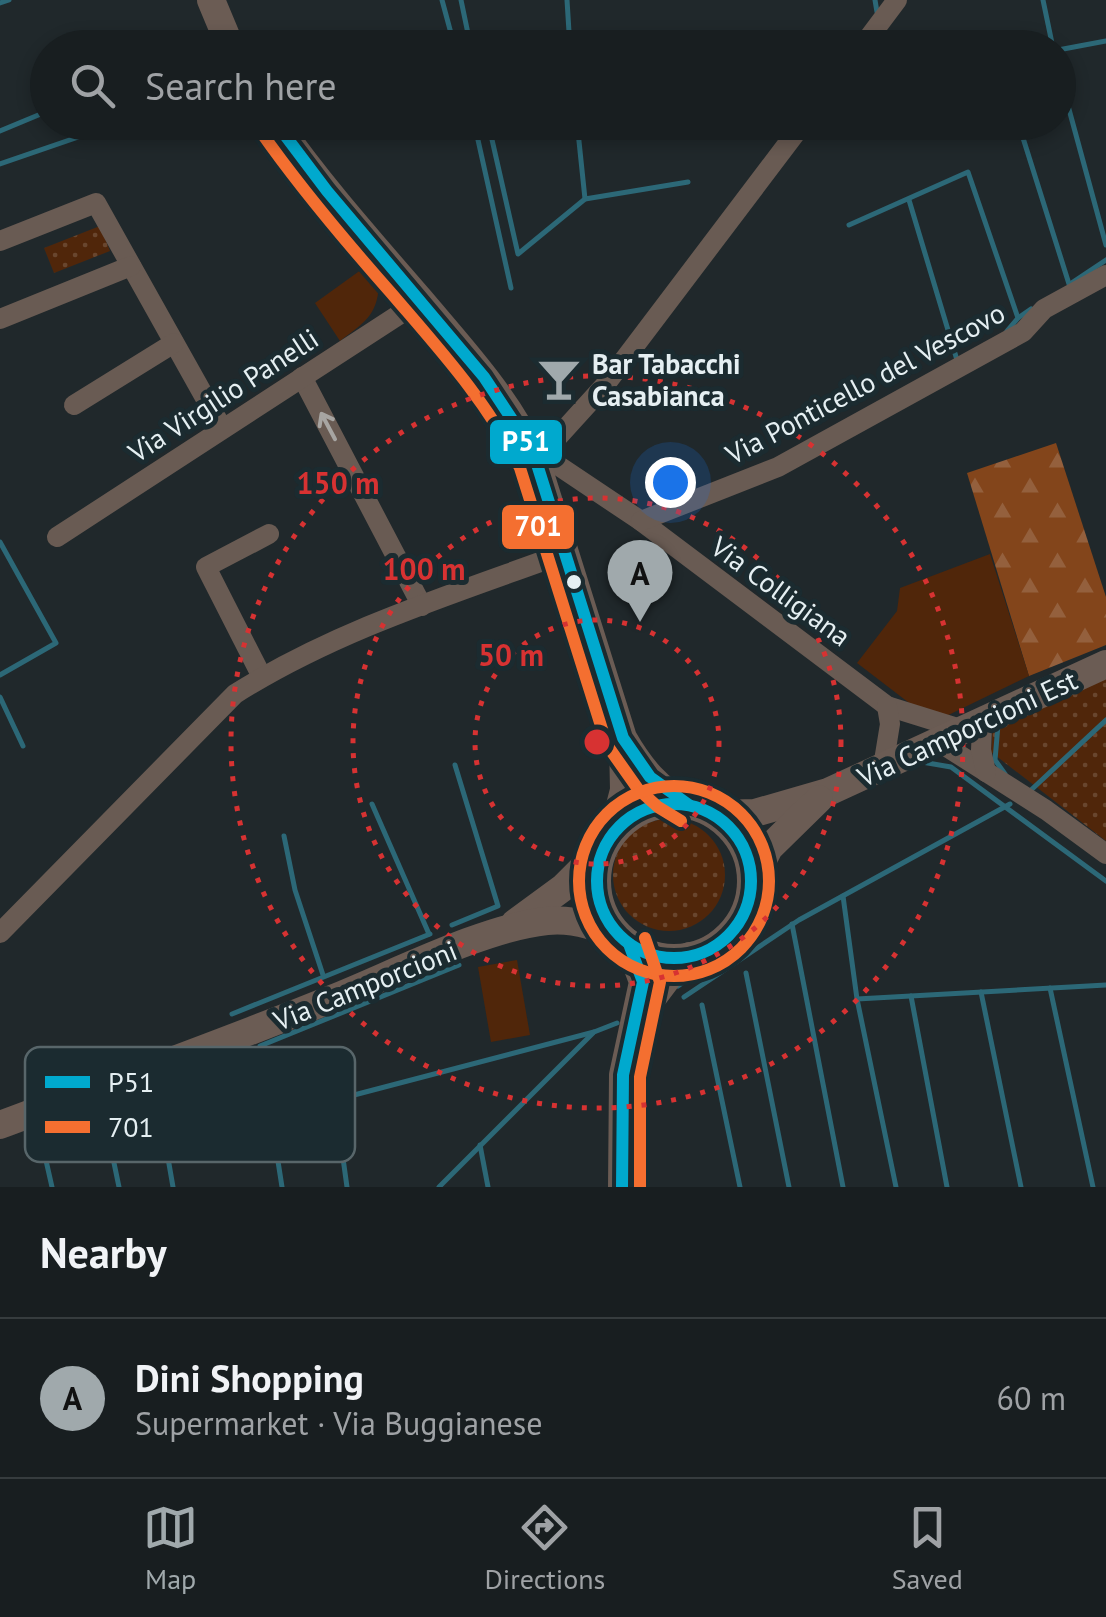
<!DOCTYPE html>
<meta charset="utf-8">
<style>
:root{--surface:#181e20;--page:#212729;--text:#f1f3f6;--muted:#9fa2a5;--line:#363c3e;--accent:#a0a9ac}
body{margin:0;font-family:"PT Sans",sans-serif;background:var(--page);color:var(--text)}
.you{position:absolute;left:670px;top:482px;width:35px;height:35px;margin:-25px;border:8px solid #fff;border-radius:50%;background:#1a73e8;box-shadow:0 0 0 15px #1a73e833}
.badge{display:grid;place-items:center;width:65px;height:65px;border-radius:50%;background:var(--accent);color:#111;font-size:32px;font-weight:700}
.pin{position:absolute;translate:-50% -82px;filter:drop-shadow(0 2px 5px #0008)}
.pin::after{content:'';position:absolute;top:52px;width:35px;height:30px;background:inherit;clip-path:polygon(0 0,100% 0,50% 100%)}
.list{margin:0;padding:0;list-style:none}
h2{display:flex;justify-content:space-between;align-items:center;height:130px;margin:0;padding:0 40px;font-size:42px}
h2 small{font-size:32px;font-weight:400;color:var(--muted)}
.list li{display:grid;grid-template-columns:65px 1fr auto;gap:30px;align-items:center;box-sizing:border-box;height:160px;padding:0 40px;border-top:2px solid var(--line)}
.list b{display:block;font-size:38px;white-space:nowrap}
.list p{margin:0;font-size:32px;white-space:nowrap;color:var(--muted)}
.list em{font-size:32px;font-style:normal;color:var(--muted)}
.icon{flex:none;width:55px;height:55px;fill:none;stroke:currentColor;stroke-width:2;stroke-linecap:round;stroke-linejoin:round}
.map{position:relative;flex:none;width:1106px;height:1187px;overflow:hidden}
.search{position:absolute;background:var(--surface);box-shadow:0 5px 15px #0003;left:30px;right:30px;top:30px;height:110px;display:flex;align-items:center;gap:25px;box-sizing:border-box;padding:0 35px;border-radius:55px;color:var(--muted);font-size:38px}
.sheet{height:290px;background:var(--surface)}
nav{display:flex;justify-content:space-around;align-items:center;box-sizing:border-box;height:140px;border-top:2px solid var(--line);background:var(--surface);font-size:28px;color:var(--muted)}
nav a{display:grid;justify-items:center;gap:5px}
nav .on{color:var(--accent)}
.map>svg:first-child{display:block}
.grass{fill:url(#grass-dots)}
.forest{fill:url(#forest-firs)}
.park{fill:#50260a}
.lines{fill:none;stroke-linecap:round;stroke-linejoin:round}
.stream{stroke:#2c6877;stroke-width:5}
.minor{stroke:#695b53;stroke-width:20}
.secondary{stroke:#6b5c54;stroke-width:28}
.bus-1-casing{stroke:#1b2b30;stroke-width:20}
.bus-2-casing{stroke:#1b2b30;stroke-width:20}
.bus-1{stroke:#00a9ce;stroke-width:12}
.bus-2{stroke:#f46f30;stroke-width:12}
.oneway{stroke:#a7a5a2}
.ring{fill:none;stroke:#d73232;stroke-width:5;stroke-dasharray:5 10}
.bus-dot{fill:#e5eff2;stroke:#1b2b30;stroke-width:4}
.labels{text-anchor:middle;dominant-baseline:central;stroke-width:10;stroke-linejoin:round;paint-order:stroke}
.poi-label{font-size:28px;font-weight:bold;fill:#e5eff2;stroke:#1b2b30;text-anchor:start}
.street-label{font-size:28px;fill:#e5eff2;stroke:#1b2b30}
.key{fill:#1b2b30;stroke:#58666a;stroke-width:2.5}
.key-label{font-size:28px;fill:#e5eff2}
.centre{fill:#d73232;stroke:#1b2b30;stroke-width:5}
.ring-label{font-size:30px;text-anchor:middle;font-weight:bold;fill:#d73232;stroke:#1b2b30;stroke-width:10;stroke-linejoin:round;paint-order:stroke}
.line-badge{stroke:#1b2b30;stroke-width:4}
.badge-label{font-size:28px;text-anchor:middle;font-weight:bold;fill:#fff}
</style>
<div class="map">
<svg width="1106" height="1187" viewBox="0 0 1106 1187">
<defs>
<pattern id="grass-dots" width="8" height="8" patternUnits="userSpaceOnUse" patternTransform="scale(2.5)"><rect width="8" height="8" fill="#50260a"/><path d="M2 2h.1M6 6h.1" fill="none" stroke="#69462e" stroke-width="1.8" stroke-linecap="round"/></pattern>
<pattern id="forest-firs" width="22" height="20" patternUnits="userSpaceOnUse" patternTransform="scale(2.5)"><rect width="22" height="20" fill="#83451b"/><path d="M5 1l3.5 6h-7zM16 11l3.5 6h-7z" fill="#94603d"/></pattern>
</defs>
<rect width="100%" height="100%" fill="#20282b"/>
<g class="grass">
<polygon points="100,226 110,251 54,273 44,248"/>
<polygon points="1106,673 1106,841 991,752 993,722"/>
<circle cx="669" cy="875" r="56"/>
</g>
<polygon class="forest" points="1056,443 1106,597 1106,645 1029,676 967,473"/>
<g class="park">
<path d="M365 267 379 285C377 317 363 323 340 341L315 303Z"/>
<polygon points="990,554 1029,676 934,722 857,663 897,611 900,588"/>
<polygon points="517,960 530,1035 491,1042 478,967"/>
</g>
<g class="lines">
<g class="stream">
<polyline points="442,0 455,48"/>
<polyline points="461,0 471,48"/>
<polyline points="567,0 570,48"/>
<polyline points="875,0 877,12"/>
<polyline points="1043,0 1053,48"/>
<polyline points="0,3 9,0"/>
<polyline points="1058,50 1106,41"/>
<polyline points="1058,69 1106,245"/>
<polyline points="474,122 511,288"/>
<polyline points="488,122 518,254 585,199 688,182"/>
<polyline points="577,122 585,199"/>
<polyline points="1018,122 1069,284"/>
<polyline points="0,131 48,111"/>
<polyline points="0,164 122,122"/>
<polyline points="909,200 957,360"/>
<polyline points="849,225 968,172 1018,318"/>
<polyline points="1070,284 1106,260"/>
<polyline points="1007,331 1018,318 1031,309"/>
<polyline points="0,542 56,643 0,675"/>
<polyline points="0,697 23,746"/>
<polyline points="998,725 995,760 1005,774"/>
<polyline points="922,762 951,767 1106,881"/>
<polyline points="1030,791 1106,720"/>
<polyline points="372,804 429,934"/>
<polyline points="284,836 295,890 323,975"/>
<polyline points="843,896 857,999 896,1187"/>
<polyline points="792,924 843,1187"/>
<polyline points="452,925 498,906 455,765"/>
<polyline points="746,973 789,1187"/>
<polyline points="678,986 722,954 742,933 761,888"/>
<polyline points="1050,988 1093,1187"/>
<polyline points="981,992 1021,1187"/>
<polyline points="911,996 947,1187"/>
<polyline points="684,997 799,920 1010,804"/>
<polyline points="857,999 1106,985"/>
<polyline points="702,1005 740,1187"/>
<polyline points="232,1014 430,934"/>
<polyline points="156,1089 173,1187"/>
<polyline points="103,1110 119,1187"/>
<polyline points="40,1134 52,1187"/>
<polyline points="480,1145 488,1187"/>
<polyline points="282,1187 260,1046 459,965"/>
<polyline points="347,1187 335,1100 594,1032"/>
<polyline points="439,1187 594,1032 617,1023"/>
</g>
<g class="minor">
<polyline points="861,48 897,0"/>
<polyline points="0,241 96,203 222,428"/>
<polyline points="0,319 131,266"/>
<polyline points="302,377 422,606"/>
<polyline points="74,405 174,343"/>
<polyline points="541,454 641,521 887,706 964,730"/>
<polyline points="536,461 605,385 804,122"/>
<polyline points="641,521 778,467 1023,332 1044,309 1106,275"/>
<polyline points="57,537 420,301"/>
<polyline points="262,677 206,567 269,534"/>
<polyline points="939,742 1046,810 1106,854"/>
<polyline points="883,767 890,724 887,706"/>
<polyline points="986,772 981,750 982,728 996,716"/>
<path d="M0 933 235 694C336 630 453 594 565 553"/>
</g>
<g class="secondary">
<polyline points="211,0 231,48"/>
<path d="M275 122C319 185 370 242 420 300 463 351 509 400 536 461L623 738C639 766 658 791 689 805"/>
<circle cx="674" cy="881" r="77"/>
<polyline points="714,814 755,813 828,792 1106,664"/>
<polyline points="613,833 624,790 623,740"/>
<polyline points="751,883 769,848 819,799"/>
<polyline points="515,923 564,887 600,851"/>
<polyline points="638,1017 678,964 690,956"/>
<path d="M0 1125C111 1083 224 1043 334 998 394 974 485 927 547 921 576 918 602 928 627 942"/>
<polyline points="622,1187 623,1075 643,982 629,944"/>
</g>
<g class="bus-1-casing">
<g id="bus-1">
<polyline points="275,122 327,191 484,377 525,439 536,461 623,738 650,777 689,805"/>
<circle cx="674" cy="881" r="77"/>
<polyline points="622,1187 623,1075 643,982 629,944"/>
</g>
</g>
<g class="bus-2-casing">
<g id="bus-2">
<path d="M261 132C301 189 346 242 392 294 439 349 488 402 520 468L607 745 638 789 658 807 681 821"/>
<circle cx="674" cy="881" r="95"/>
<polyline points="640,1187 640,1077 660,982 645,938"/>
</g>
</g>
<use href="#bus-1" class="bus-1"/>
<use href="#bus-2" class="bus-2"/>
</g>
<defs><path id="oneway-shaft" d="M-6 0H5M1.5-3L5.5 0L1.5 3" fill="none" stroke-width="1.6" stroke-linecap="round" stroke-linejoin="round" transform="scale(2.5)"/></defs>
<use class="oneway" href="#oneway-shaft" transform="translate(328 426) rotate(-118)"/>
<g class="ring">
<circle cx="597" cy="742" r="122"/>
<circle cx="597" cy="742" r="244"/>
<circle cx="597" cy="742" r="366"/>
</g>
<defs>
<g id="bar-bare" transform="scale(3.45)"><path d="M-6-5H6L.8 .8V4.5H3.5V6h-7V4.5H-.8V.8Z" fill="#a0a9ac" stroke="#1b2b30" stroke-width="2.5" paint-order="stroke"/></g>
</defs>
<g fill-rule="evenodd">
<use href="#bar-bare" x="559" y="379"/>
</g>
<circle class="bus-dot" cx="574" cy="582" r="9"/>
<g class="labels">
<g class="poi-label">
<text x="592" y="363">Bar Tabacchi<tspan x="592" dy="32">Casabianca</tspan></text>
</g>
<g class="street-label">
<text transform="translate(865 383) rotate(-28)">Via Ponticello del Vescovo</text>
<text transform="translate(223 395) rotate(-33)">Via Virgilio Panelli</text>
<text transform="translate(781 591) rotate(36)">Via Colligiana</text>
<text transform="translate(967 728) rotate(-25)">Via Camporcioni Est</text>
<text transform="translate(365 985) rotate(-22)">Via Camporcioni</text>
</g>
</g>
<rect x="25" y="1047" width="330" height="115" rx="15" class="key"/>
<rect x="45" y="1076" width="45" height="12" fill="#00a9ce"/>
<rect x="45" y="1121" width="45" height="12" fill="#f46f30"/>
<g class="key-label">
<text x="108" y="1092">P51</text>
<text x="108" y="1137">701</text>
</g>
<circle cx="597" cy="742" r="15" class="centre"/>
<g class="ring-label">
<text x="338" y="494">150 m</text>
<text x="424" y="580">100 m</text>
<text x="511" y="666">50 m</text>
</g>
<g class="line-badge">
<rect x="488" y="418" width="76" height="48" rx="10" fill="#00a9ce"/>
<rect x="500" y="503" width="76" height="48" rx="10" fill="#f46f30"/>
</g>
<g class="badge-label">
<text x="526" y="451">P51</text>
<text x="538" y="536">701</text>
</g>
</svg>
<div class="you"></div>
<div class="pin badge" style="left:640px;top:622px">A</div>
<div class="search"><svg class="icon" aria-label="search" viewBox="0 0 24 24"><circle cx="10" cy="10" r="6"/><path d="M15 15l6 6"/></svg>Search here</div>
</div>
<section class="sheet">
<h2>Nearby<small></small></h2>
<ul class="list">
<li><span class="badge">A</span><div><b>Dini Shopping</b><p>Supermarket · Via Buggianese</p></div><em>60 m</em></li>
</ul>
</section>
<nav>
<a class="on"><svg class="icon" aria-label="map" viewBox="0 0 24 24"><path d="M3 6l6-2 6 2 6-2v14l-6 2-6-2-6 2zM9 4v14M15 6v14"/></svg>Map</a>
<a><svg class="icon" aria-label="directions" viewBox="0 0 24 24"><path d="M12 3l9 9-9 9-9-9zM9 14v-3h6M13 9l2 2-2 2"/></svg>Directions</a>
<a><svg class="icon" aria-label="saved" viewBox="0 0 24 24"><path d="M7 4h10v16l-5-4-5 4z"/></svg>Saved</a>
</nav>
